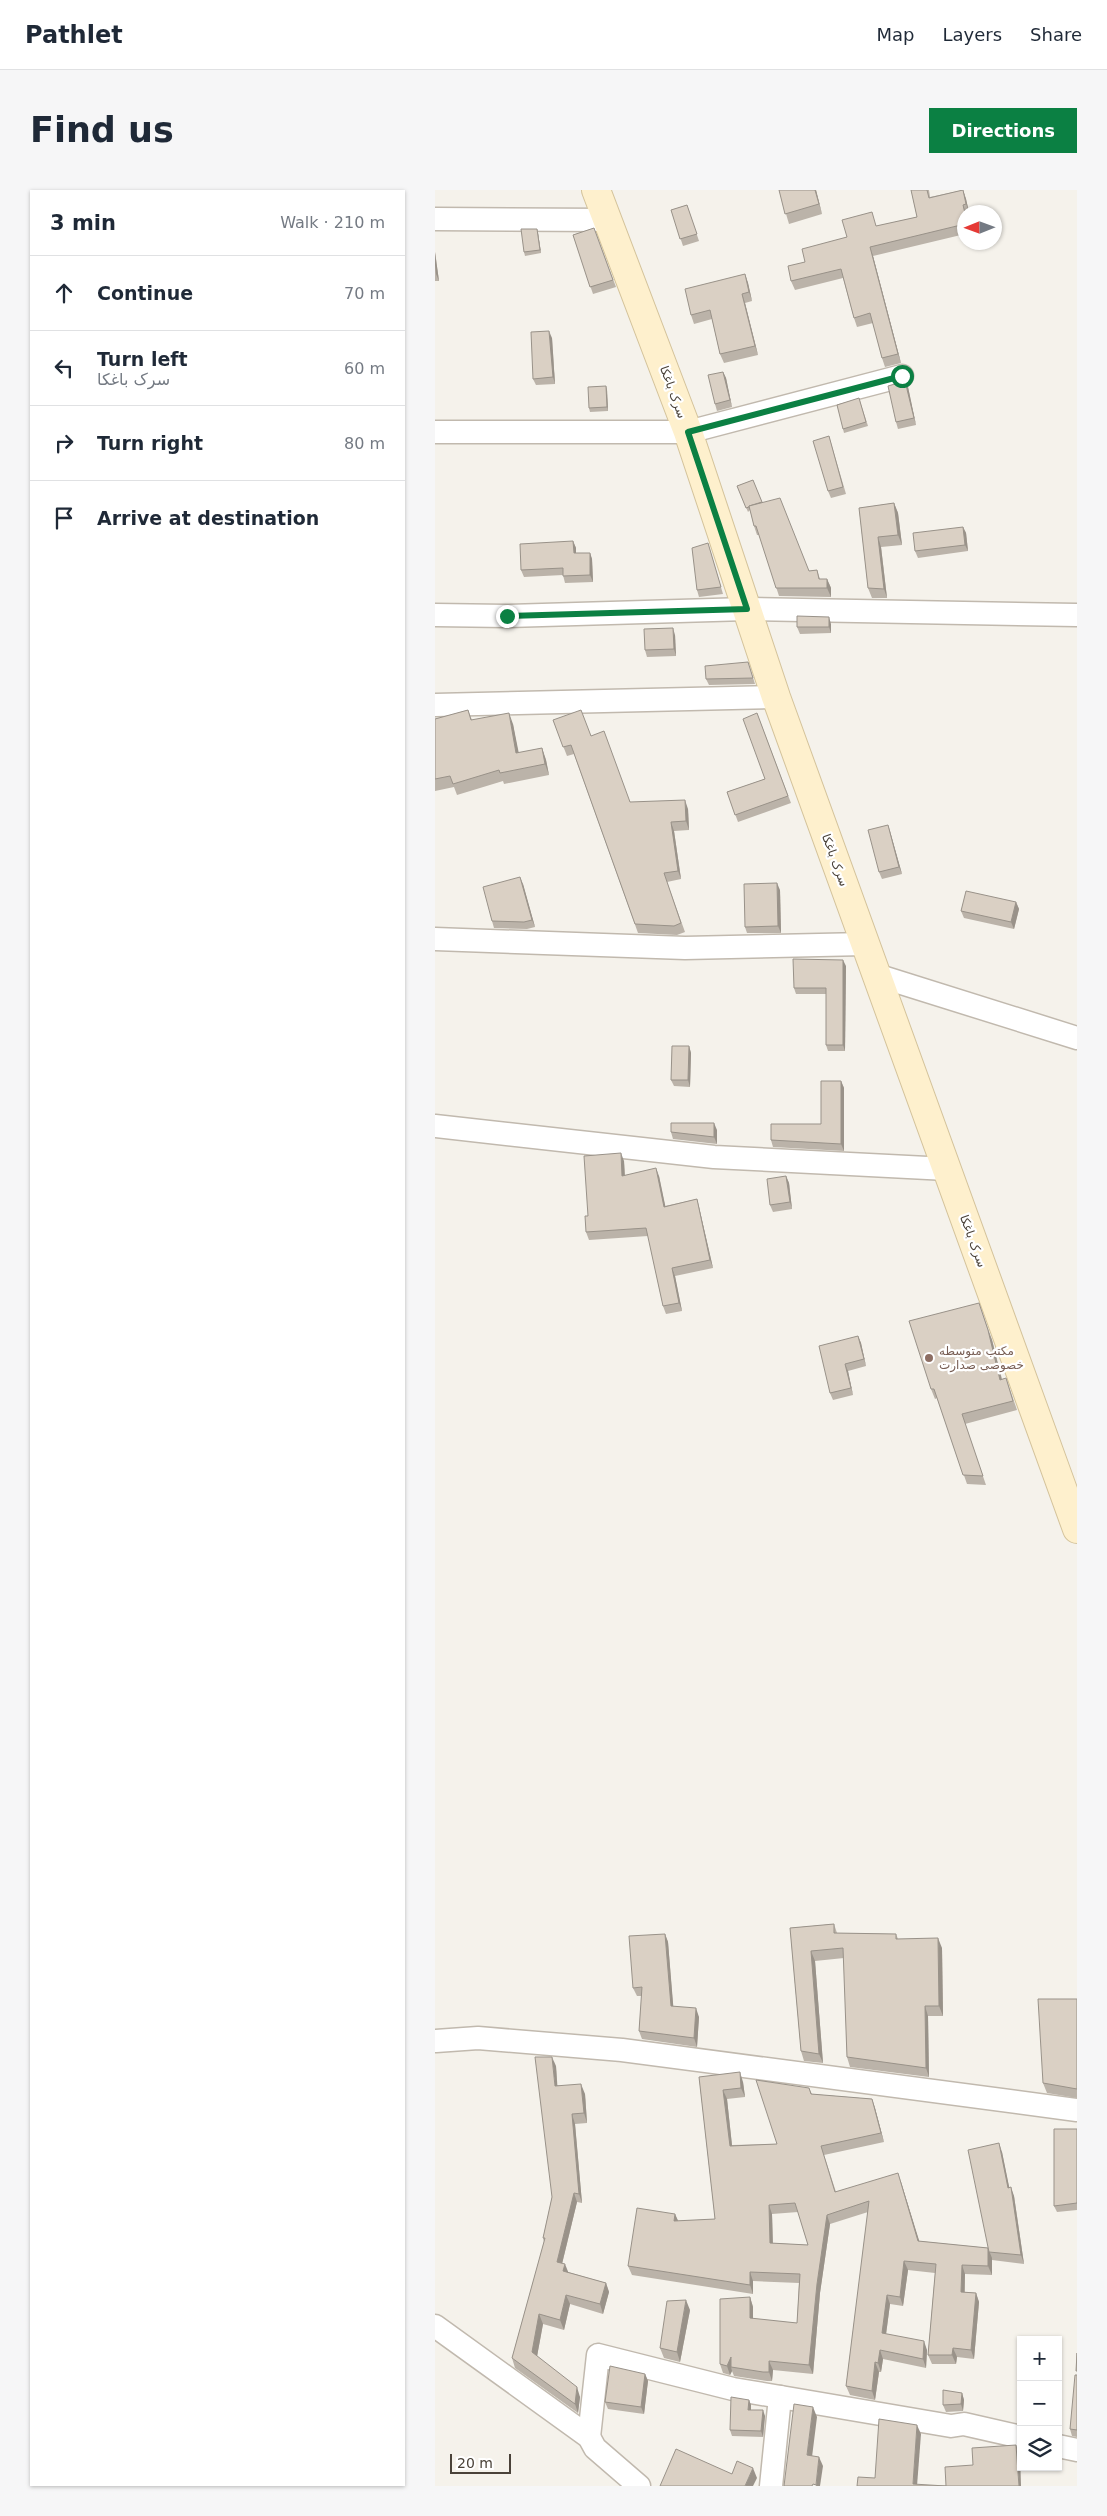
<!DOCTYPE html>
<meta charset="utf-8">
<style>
:root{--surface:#fff;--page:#f6f6f7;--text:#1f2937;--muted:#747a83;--line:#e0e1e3;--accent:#0b8043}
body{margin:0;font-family:"DejaVu Sans","Noto Sans Arabic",sans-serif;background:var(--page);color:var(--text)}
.controls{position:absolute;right:15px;bottom:15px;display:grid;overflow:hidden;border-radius:0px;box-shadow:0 1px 4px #0004}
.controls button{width:45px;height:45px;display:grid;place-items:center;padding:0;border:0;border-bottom:1px solid var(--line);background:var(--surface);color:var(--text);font:25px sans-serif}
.compass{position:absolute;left:522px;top:15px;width:45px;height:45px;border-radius:50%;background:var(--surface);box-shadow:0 1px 4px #0004;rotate:269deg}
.scale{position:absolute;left:15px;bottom:12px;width:61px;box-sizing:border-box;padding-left:5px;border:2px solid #4a4239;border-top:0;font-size:14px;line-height:18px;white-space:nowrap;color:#4a4239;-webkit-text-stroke:4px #fff;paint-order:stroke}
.stop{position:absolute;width:15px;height:15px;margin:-11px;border:4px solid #0b8043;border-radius:50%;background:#fff}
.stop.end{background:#0b8043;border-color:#fff;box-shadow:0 1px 5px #0008}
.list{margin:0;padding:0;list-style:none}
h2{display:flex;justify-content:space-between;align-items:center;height:65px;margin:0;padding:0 20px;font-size:21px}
h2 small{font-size:16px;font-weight:400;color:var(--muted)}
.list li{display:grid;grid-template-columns:32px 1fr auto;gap:15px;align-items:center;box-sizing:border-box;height:75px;padding:0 20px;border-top:1px solid var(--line)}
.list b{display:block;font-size:19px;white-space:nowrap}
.list p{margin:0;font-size:16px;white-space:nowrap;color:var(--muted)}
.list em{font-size:16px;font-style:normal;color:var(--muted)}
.icon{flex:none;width:28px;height:28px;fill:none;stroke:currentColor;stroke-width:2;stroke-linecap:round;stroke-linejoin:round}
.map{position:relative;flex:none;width:642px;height:2296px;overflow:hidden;border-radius:0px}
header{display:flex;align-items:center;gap:30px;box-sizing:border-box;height:70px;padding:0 25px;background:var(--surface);border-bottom:1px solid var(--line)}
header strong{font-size:24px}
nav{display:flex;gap:28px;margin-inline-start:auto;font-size:18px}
.intro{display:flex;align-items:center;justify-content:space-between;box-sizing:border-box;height:120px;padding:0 30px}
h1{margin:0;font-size:35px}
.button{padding:12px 22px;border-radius:0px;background:var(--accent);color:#fff;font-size:18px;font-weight:700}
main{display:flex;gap:30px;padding:0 30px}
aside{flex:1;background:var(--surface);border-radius:0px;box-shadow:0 1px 4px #0004}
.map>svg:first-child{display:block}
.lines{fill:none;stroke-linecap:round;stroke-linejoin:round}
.street-casing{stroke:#c1b9ae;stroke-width:25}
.secondary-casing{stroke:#d4c39b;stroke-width:30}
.street{stroke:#fff;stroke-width:22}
.secondary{stroke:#fef0cd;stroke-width:28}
.wall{fill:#bbb3a9;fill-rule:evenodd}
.shaded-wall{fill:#999289}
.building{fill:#dad0c4;stroke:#999289;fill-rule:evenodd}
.route{stroke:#0b8043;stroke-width:6}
.education-dot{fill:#8d6e63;stroke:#fff;stroke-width:2}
.labels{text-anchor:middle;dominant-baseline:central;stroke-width:4.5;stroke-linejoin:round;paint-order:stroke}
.street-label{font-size:12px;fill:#4a4239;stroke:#fff}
.education-label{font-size:12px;fill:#785e54;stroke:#fff;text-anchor:start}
</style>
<header>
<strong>Pathlet</strong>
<nav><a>Map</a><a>Layers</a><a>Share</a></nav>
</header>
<div class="intro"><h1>Find us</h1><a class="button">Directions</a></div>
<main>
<aside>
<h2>3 min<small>Walk · 210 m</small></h2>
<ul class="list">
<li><svg class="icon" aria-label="ahead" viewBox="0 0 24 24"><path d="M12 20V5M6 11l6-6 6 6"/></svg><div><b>Continue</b></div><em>70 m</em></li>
<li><svg class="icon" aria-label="left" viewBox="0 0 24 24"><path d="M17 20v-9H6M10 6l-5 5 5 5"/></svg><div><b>Turn left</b><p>سرک باغکا</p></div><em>60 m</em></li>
<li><svg class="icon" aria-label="right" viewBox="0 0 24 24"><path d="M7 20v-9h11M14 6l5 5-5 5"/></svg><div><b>Turn right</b></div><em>80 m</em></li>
<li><svg class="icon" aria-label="arrive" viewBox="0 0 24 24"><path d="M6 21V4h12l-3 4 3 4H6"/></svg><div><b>Arrive at destination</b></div></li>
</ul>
</aside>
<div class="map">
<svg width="642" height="2296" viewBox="0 0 642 2296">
<rect width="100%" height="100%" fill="#f5f2eb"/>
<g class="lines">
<g class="street-casing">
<g id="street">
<polyline points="0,29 174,30"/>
<polyline points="0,242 253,242 467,186"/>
<polyline points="0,425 72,426 312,419 642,425"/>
<polyline points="0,515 341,507"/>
<polyline points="0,749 250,758 430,754"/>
<polyline points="441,785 642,848"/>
<polyline points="0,936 279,967 512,979"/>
<polyline points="1,1851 43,1848 187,1860 642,1920"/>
<polyline points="0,2136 154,2247 160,2258 204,2296"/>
<polyline points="154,2247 163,2165 298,2199 516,2236 529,2234 586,2247"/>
<polyline points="623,2256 642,2260"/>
<polyline points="336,2296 345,2207"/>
</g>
</g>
<g class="secondary-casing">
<polyline id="secondary" points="161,0 253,242 341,507 642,1339"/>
</g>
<use href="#street" class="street"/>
<use href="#secondary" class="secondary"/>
</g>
<g class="wall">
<polygon points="344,0 381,0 387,24 354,34"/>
<polygon points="476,0 494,0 495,7 528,0 531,9 534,22 530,22 530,44 438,66 466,173 450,177 447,168 438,133 422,137 419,128 408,88 360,100 356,91 370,72 412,47 442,36 482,27"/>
<polygon points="252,15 264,51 248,56 236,20"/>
<polygon points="159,38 181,97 158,104 138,45"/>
<polygon points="102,39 103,43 106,63 90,66 89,62"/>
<polygon points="0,62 4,91 0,91"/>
<polygon points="310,84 313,93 317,111 310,113 323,165 289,173 285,164 277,129 259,134 256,125"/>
<polygon points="117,148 120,194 101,195 98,189"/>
<polygon points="288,182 291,188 297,217 282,221 280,214"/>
<polygon points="171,196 172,200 173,221 155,222 154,218"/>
<polygon points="473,197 481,235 463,239 461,232"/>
<polygon points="424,208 433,236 409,243 408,239"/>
<polygon points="394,246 411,304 396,308 393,301"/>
<polygon points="318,290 327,313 374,381 382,380 385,389 392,389 396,398 396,407 344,406 324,345 322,345 319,336 315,320 313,322 302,296"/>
<polygon points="459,313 463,323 467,355 446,357 452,408 437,408 433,398 424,318"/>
<polygon points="528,337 531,343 533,361 483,368 480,361"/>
<polygon points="138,351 141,358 141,363 155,363 157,369 158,392 130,393 128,385 89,387 86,380"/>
<polygon points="273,353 288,404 264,407 262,400"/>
<polygon points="396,434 396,443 365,444 362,437"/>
<polygon points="240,445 241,466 212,467 210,460"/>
<polygon points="313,472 320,494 274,495 271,489"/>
<polygon points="33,520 37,530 78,534 83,563 107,558 111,570 114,585 69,594 68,591 22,605 19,597 0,601 0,529"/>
<polygon points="322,523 356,613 303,632 292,602 330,589"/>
<polygon points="118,530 156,546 195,612 253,619 254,640 239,641 246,689 232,692 250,742 242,745 203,743 139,564 132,566"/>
<polygon points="453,635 467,684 447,689 444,682"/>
<polygon points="88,694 100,737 92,739 59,738 57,731"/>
<polygon points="345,700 346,743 312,743 310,737"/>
<polygon points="581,712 584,719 579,739 529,728 526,721"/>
<polygon points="411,776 410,861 393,861 391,855 391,804 361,804 359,798"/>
<polygon points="254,856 256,863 255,897 239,896 236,890"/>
<polygon points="406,891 409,898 409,961 338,957 336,950 386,934"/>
<polygon points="282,940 282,954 238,949 236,942"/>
<polygon points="189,971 190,985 224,986 230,1016 262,1009 264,1017 278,1078 240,1086 247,1121 231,1124 228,1116 213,1046 154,1050 151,1042 153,1026"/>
<polygon points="351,986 354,993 357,1019 338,1022 335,1015"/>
<polygon points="544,1113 557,1150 567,1189 571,1188 582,1220 530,1234 551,1295 532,1294 502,1208 500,1209 496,1199"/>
<polygon points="423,1146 426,1153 431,1176 413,1181 418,1205 398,1210 395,1203"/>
<polygon points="399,1734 402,1743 461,1744 463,1749 507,1758 508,1826 493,1826 494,1887 415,1877 412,1867 409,1768 380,1771 388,1873 369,1871 366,1861 355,1738"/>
<polygon points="230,1744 233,1752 238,1816 264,1827 262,1857 207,1849 204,1841 207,1806 202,1806 198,1798"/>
<polygon points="642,1809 642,1908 612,1903 608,1893"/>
<polygon points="121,1876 122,1895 150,1904 152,1933 140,1934 147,2013 142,2012 127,2074 133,2082 171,2093 174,2102 168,2124 135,2114 129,2140 108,2134 102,2166 145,2207 143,2223 80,2178 77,2168 109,2052 108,2048 117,2007"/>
<path d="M264 1887 308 1892 310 1907 292 1909 297 1955 342 1954 374 1898 377 1904 437 1909 440 1918 449 1952 389 1965 401 2002 466 1992 484 2051 553 2058 567 1962 574 1997 579 2006 589 2074 557 2070V2068V2085L530 2084V2102L541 2103 544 2112 539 2169 522 2167 521 2174H497L493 2165 500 2083 473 2080 468 2116 455 2114 451 2144 492 2160 491 2178 448 2169 446 2182H444L440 2210 415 2205 411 2196 433 2022 395 2034 385 2103 378 2184 338 2180 337 2191H332L299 2186 297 2181 295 2185 288 2183 285 2174 315 2107 318 2117V2129L362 2133 364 2093 318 2091V2104L197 2085 193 2076 240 2024 243 2031 280 2029ZM363 2022 373 2055 338 2053 337 2024Z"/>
<polygon points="642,1939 642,2020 622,2022 619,2016"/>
<polygon points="255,2120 245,2172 229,2168 225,2158"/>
<polygon points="210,2184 213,2191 209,2224 173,2219 170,2212"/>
<polygon points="642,2185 642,2247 637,2246 635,2239"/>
<polygon points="527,2203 529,2210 528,2221 511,2222 508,2215"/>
<polygon points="314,2210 316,2215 316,2220 330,2226 328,2247 297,2246 295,2240"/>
</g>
<g class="shaded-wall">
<polygon points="380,0 381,0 387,24 384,14"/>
<polygon points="528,0 531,9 534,22 531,14"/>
<polygon points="102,39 103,43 106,63 105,60"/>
<polygon points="435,57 438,66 466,173 463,164"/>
<polygon points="0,62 4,91 1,84 0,75"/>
<polygon points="310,84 313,93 317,111 314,102"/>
<polygon points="307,104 310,113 323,165 320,156"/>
<polygon points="114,141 117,148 120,194 118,187"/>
<polygon points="288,182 291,188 297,217 295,210"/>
<polygon points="470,191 473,197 481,235 479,228"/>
<polygon points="171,196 172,200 173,221 172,217"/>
<polygon points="459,313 463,323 467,355 463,345"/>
<polygon points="528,337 531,343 533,361 530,355"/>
<polygon points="443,347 446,357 452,408 449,399"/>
<polygon points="138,351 141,358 141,370 139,363"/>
<polygon points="155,363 157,369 158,392 155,385"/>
<polygon points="392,389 396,398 396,407 392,398"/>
<polygon points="394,427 396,434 396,443 394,437"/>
<polygon points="238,438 240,445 241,466 239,459"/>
<polygon points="74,523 78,534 86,574 81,563"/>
<polygon points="107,558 111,570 114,585 110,574"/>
<polygon points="250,610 253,619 254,640 251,631"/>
<polygon points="236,632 239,641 246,689 243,681"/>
<polygon points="453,635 455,641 467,684 464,677"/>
<polygon points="85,687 88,694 100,737 97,730"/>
<polygon points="342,693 345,700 346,743 343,736"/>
<polygon points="581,712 584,719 579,739 576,732"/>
<polygon points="408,770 411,776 410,861 408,855"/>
<polygon points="254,856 256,863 255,897 253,890"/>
<polygon points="406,891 409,898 409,961 406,954"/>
<polygon points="279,933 282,940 282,954 279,947"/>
<polygon points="186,963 189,971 190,993 187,986"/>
<polygon points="221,978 224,986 232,1024 229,1017"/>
<polygon points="351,986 354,993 357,1019 355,1012"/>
<polygon points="262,1009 264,1017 278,1078 275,1070"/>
<polygon points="237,1078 240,1086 247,1121 244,1113"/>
<polygon points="553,1140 557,1150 569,1199 565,1190"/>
<polygon points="423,1146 426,1153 431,1176 429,1169"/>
<polygon points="410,1174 413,1181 418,1205 416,1198"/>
<polygon points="230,1744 233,1752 239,1825 236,1816"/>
<polygon points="503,1748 507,1758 508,1826 504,1816"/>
<polygon points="376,1761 380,1771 388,1873 384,1864"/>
<polygon points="490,1816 493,1826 494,1887 491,1878"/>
<polygon points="261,1818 264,1827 262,1857 259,1848"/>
<polygon points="117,1867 121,1876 123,1905 120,1896"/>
<polygon points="305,1882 308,1892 310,1907 306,1898"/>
<polygon points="146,1894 150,1904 152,1933 149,1923"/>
<polygon points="288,1900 292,1909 298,1965 295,1956"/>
<polygon points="437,1909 440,1918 449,1952 446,1943"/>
<polygon points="137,1924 140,1934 147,2013 144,2004"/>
<polygon points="564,1953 567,1962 576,2006 573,1998"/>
<polygon points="463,1983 466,1992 487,2060 483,2051"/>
<polygon points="576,1997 579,2006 589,2074 586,2065"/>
<polygon points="139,2003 142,2012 125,2082 122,2072"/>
<polygon points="334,2015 337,2024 338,2062 335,2053"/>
<polygon points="240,2024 244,2033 239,2031"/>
<polygon points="392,2025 395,2034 385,2103 378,2184 374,2175 382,2094"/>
<polygon points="553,2058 557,2068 557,2085 553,2076"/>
<polygon points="469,2071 473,2080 468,2116 465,2107"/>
<polygon points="130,2074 134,2084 128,2081"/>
<polygon points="527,2075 530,2084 529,2111 526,2102"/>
<polygon points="315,2082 318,2091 318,2104 315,2095"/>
<polygon points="171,2093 174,2102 168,2124 165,2114"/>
<polygon points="541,2103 544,2112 539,2169 536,2160"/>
<polygon points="131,2105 135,2114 129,2140 125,2130"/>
<polygon points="452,2105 455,2114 450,2152 447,2143"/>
<polygon points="315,2107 318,2117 318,2137 315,2128"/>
<polygon points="251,2110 255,2120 245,2172 242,2162"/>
<polygon points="104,2124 108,2134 101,2172 97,2162"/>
<polygon points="489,2151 492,2160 491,2178 488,2169"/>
<polygon points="518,2158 522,2167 521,2174 517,2165"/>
<polygon points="445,2160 448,2169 446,2182 443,2173"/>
<polygon points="296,2167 296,2177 297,2181 295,2185 292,2176"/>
<polygon points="334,2171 338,2180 337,2191 334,2182"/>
<polygon points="440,2172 444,2182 440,2210 437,2201"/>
<polygon points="210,2184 213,2191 209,2224 206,2217"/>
<polygon points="142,2197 145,2207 143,2223 140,2214"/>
<polygon points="527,2203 529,2210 528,2221 526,2214"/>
<polygon points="314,2210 316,2215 316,2226 313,2220"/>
<polygon points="378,2217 382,2227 376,2275 372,2265"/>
<polygon points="328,2220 330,2226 328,2247 326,2241"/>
<polygon points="482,2235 486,2244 482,2296 478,2294"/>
<polygon points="581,2255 585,2264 586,2296 584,2296"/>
<polygon points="384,2267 388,2276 385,2296 381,2296"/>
<polygon points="318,2278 322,2288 318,2296 310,2296"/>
</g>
<g class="building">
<polygon points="344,0 380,0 384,14 350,24"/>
<polygon points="476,0 492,0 494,8 528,0 531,14 528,15 530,23 530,34 435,57 463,164 447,168 435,123 419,128 406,79 356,91 353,76 370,72 367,59 412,47 407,30 437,22 441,36 482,27"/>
<polygon points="252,15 262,44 245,49 236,20"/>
<polygon points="159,38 178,90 155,97 138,45"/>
<polygon points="86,39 102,39 105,60 89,62"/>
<polygon points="310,84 314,102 307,104 320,156 285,164 275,120 256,125 250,99"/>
<polygon points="114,141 118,187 98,189 96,142"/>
<polygon points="288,182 295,210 280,214 273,185"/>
<polygon points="470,191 479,228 461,232 453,196"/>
<polygon points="171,196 172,217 154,218 153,197"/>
<polygon points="424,208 431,232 408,239 402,215"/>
<polygon points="394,246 408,297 393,301 378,251"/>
<polygon points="318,290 327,312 314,316 314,317 311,318 302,296"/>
<polygon points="345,308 374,381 382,380 384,389 392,389 392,398 341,398 321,336 319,336 314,316"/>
<polygon points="459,313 463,345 443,347 449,399 433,398 424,318"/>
<polygon points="528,337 530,355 480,361 478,343"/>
<polygon points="138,351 139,363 155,363 155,385 128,386 128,378 86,380 85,354"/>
<polygon points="273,353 286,397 262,400 257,358"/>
<polygon points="362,426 394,427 394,437 362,437"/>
<polygon points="238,438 239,459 210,460 209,439"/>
<polygon points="313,472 318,488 271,489 270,476"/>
<polygon points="33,520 36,530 74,523 81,563 107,558 110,574 65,583 64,580 18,594 15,586 0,589 0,529"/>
<polygon points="146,520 156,546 169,541 195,612 250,610 251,631 236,632 243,681 229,683 246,733 239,736 200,734 136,555 128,557 118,530"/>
<polygon points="322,523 353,606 300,625 292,602 330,589 308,529"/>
<polygon points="453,635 464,677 444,682 433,640"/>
<polygon points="85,687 97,730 89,732 57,731 48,697"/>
<polygon points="342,693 343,736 310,737 309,694"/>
<polygon points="531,701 581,712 576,732 526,721"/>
<polygon points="358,769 408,770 408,855 391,855 391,798 359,798"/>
<polygon points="237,856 254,856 253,890 236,890"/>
<polygon points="386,891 406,891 406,954 336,950 336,934 386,934"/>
<polygon points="236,933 279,933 279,947 236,942"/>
<polygon points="186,963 187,986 221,978 229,1017 262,1009 275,1070 237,1078 244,1113 228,1116 211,1038 151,1042 150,1026 153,1026 149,966"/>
<polygon points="351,986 355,1012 335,1015 332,989"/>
<polygon points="544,1113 553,1140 565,1190 571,1188 578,1211 527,1224 548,1286 528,1285 499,1199 496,1199 474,1131"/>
<polygon points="423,1146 429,1169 410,1174 416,1198 395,1203 384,1156"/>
<polygon points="399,1734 399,1743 461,1744 461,1749 503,1748 504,1816 490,1816 491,1878 412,1867 408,1758 376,1761 384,1864 366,1861 355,1738"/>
<polygon points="230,1744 236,1816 261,1818 259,1848 204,1841 207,1797 198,1798 194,1746"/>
<polygon points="603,1809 642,1809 642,1899 608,1893"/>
<polygon points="100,1867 117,1867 120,1896 146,1894 149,1923 137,1924 144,2004 139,2003 122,2072 130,2074 128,2081 171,2093 165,2114 131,2105 125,2130 104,2124 97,2162 142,2197 140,2214 77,2168 110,2048 108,2048 117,2007"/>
<path d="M305 1882 306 1898 288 1900 295 1956 342 1954 321 1890 374 1898 376 1904 437 1909 446 1943 386 1956 400 2002 463 1983 483 2051 553 2058V2076L527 2075 526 2102 541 2103 536 2160 518 2158 517 2165H493L501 2074 469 2071 465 2107 452 2105 447 2143 489 2151 488 2169 445 2160 443 2173 440 2172 437 2201 411 2196 434 2011 392 2025 382 2094 374 2175 334 2171V2182H328L296 2177V2167L292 2176 285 2174V2109L315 2107V2128L362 2133 365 2084 315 2082V2095L193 2076 202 2018 240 2024 239 2031 280 2029 264 1887ZM360 2013 373 2055 335 2053 334 2015Z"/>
<polygon points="619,1939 642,1939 642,2013 619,2016"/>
<polygon points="564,1953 573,1998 576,1997 586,2065 554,2062 533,1960"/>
<polygon points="251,2110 242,2162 225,2158 232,2111"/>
<polygon points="642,2163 642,2181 641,2181"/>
<polygon points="175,2176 210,2184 206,2217 170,2212"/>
<polygon points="640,2185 642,2185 642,2240 635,2239"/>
<polygon points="508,2200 527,2203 526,2214 508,2215"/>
<polygon points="296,2207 314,2210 313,2220 328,2220 326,2241 295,2240"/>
<polygon points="359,2214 378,2217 372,2265 384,2267 381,2295 378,2294 377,2296 349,2296"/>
<polygon points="444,2229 482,2235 478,2294 511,2296 422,2296 423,2287 440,2288"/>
<polygon points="581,2255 584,2296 511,2296 510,2277 538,2275 537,2258"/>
<polygon points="241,2259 297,2284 302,2271 318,2278 310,2296 225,2296"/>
</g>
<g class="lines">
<polyline class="route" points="72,426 312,419 253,242 467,186"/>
</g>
<circle class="education-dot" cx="494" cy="1168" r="5"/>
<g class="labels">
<g class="street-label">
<text transform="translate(238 202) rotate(70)">سرک باغکا</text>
<text transform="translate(400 670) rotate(70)">سرک باغکا</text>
<text transform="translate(538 1051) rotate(70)">سرک باغکا</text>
</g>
<g class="education-label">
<text x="504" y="1161">مکتب متوسطه<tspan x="504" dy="14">خصوصی صدارت</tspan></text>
</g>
</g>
</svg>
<div class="controls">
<button>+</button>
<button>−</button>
<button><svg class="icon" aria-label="layers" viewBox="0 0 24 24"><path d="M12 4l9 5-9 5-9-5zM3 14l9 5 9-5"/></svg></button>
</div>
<svg class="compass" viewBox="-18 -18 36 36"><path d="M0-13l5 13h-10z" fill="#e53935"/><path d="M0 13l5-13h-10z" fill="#747a83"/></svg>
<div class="scale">20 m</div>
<div class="stop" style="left:467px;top:186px"></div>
<div class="stop end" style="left:72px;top:426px"></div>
</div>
</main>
